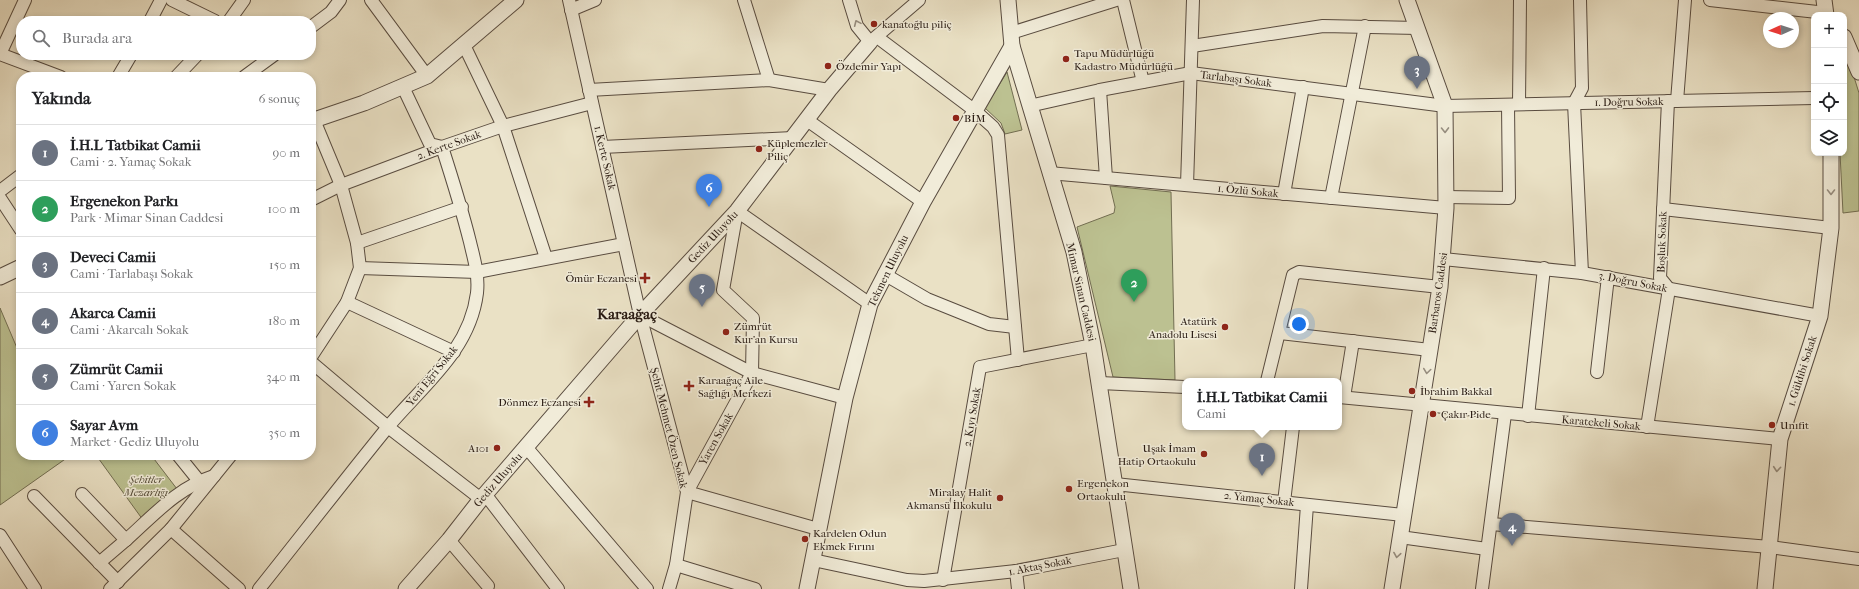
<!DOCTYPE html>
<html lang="tr">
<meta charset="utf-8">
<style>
:root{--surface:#fff;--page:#f6f6f6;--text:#202124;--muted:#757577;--line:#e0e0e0;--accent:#111827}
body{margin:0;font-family:"IM FELL French Canon",serif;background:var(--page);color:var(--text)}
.controls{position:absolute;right:12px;top:12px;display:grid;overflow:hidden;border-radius:8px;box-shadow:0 2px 6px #0003}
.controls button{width:36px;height:36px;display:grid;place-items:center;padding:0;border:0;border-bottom:1px solid var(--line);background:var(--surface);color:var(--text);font:20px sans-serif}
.compass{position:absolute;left:1763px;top:12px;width:36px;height:36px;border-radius:50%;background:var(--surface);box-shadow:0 2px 6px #0003;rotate:267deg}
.you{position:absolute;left:1299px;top:324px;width:14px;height:14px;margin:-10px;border:3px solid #fff;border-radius:50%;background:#1a73e8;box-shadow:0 0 0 6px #1a73e833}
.badge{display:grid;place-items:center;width:26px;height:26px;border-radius:50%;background:var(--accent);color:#fff;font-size:13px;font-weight:700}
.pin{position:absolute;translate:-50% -33px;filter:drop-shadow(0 1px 2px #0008)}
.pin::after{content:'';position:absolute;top:21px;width:14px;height:12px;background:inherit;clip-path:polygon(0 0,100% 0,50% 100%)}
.popup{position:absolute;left:1182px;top:378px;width:160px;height:52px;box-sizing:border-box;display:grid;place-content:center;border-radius:8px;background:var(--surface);filter:drop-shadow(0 1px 3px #0005);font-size:13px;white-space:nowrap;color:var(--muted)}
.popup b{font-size:15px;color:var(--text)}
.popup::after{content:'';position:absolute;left:50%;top:100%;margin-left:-8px;border:8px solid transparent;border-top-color:var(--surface)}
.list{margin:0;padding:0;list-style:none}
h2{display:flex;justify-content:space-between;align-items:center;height:52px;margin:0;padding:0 16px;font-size:17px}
h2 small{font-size:13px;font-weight:400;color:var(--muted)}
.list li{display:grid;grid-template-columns:26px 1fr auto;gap:12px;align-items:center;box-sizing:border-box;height:56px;padding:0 16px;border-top:1px solid var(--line)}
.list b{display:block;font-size:15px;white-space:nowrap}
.list p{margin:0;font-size:13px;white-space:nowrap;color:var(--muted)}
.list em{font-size:13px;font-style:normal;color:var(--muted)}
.icon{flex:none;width:22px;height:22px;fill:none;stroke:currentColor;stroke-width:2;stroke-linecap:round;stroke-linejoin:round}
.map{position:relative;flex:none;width:1859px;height:589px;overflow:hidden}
.search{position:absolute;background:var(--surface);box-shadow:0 2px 6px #0003;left:16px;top:16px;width:300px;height:44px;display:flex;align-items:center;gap:10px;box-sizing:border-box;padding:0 14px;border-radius:16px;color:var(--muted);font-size:15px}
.panel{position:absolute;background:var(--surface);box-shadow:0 2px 6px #0003;left:16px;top:72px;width:300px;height:388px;border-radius:16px}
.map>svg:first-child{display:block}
.green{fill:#bcc191;stroke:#726e52}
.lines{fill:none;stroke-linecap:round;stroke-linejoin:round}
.minor-casing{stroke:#594c40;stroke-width:14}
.tertiary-casing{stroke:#594c40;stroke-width:17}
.minor{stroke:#f1ecd9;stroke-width:12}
.tertiary{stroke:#f1ecd9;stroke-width:15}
.oneway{stroke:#978e80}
.poi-dot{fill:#8f2418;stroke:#f1ecd9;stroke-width:1.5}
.labels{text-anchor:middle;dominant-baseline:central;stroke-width:3;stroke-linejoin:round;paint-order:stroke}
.poi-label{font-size:11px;fill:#291b13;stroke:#f1ecd9;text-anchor:start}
.street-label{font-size:11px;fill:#291b13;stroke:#f1ecd9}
.park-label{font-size:11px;font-style:italic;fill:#554d39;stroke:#f1ecd9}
.district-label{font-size:15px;font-weight:bold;fill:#291b13;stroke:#f1ecd9}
</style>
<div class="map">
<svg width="1859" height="589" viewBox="0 0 1859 589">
<rect width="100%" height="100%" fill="#eae1c5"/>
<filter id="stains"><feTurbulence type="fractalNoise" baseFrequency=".005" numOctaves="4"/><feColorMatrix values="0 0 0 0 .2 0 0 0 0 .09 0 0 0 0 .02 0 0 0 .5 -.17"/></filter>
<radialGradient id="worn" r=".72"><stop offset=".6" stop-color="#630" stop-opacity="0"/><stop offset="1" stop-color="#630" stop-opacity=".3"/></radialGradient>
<g class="green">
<polygon points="1849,61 1859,93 1859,211 1843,213 1840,153 1844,153 1844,62"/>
<polygon points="1007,72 1022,130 1005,134 1001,123 985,108"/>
<polygon points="1110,186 1171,192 1175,380 1113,377 1077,227 1114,213 1115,207"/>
<polygon points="0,308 17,348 21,347 21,455 71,455 0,505"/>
<polygon points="96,455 151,455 177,489 143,520"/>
</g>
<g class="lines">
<g class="minor-casing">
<g id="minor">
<polyline points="172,0 215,21"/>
<polyline points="371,0 427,76"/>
<polyline points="569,0 640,315 687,492 676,565 669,589"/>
<polyline points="744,0 769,80"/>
<polyline points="849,0 857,26 870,42 919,0"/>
<polyline points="1123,0 1143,82"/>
<polyline points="1580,0 1582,88 1574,103 1582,273"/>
<polyline points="1710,0 1826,13"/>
<polyline points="571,10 595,0"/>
<polyline points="150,21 161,0"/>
<polyline points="229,21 244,0"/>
<polyline points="311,27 331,12 340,0"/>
<polyline points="1011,33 1116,0"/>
<polyline points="877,37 974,110 993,127 998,135 1018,360"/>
<polyline points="464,45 503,126 546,258"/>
<polyline points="1192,46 1323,26 1418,28"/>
<polyline points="0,54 61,77"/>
<polyline points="0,54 25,0"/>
<polyline points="118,77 131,55"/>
<polyline points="176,77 197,55"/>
<polyline points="244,77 274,55"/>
<polyline points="589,90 769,80 829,90"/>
<polyline points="1100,90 1106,178"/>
<polyline points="1677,101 1685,0"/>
<polyline points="1519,104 1520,0"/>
<polyline points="1029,106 1100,90 1191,73 1445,106 1814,98"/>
<polyline points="807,120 923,202"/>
<polyline points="602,147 793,138"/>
<polyline points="1049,173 1446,208"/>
<polyline points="1187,185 1193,0"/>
<polyline points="0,191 21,175"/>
<polyline points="1284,194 1303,87"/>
<polyline points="1446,197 1509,198 1508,105"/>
<polyline points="0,198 21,230"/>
<polyline points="1331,198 1365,26"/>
<polyline points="311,200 341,185 442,147 503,126 592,103"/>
<polyline points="1663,209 1831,228"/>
<polyline points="357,243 462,207"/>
<polyline points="1443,259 1582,273 1820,316"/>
<polyline points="360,268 477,272 624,244"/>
<polyline points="884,274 927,299 989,324 1015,327"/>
<polyline points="347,302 454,352"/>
<polyline points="640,315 752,373 845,398"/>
<polyline points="1280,333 1430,350"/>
<polyline points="311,357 347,302 360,268 357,243 341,185 314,120"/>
<polyline points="311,362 388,427 481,499"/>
<polyline points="1597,372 1608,277"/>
<polyline points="1267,381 1293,275 1299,272 1440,287"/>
<polyline points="1100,383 1185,387"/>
<polyline points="1339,397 1780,439"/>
<polyline points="1344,397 1353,341"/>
<polyline points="1528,416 1544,268"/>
<polyline points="1647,427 1669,289 1660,278 1668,101"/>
<polyline points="526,447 647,589"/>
<polyline points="178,455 199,481"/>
<polyline points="1115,484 1403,515"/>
<polyline points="82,494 126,540 99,563"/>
<polyline points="485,494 558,589"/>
<polyline points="34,496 118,582"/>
<polyline points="1284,502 1293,427"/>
<polyline points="1491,524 1770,547 1859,559"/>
<polyline points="171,529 239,589"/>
<polyline points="818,529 687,492 752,373 753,318 723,290 737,211 870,304"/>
<polyline points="0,535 35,589"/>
<polyline points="1400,537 1487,549"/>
<path d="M126 540C154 515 177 488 214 476"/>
<polyline points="449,540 488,586"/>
<polyline points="813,560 907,580 924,581 1016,571 1124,550"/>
<polyline points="676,565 755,589"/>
<polyline points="1016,571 1018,589"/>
<polyline points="943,580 980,367 1093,345"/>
<polyline points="110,589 171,529 231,455"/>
<path d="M259 589C302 535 344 481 387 428 422 386 470 351 477 293 479 275 474 259 470 242 462 210 452 178 442 147L430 144 403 87"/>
<polyline points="1301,589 1307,505"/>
<polyline points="1482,589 1505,414"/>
</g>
</g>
<g class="tertiary-casing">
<g id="tertiary">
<polyline points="1008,0 1012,46 1074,252 1093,345 1131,589"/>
<polyline points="1824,0 1826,15"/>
<polyline points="1844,37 1859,72"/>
<polyline points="311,121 364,103 427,76 516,0"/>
<polyline points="0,277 21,267"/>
<polyline points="406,589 449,540 481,499 640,315 737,211 829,90 870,42"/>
<polyline points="807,589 845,398 870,304 923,202 1012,46"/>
<polyline points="1392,589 1440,287 1446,208 1445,106 1407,0"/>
<polyline points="1765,589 1780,439 1820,316 1831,228 1831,153"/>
</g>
</g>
<use href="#minor" class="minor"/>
<use href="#tertiary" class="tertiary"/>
</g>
<defs><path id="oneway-chevron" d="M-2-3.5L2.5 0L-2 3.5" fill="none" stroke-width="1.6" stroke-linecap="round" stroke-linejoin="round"/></defs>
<g class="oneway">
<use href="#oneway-chevron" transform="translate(857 23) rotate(-114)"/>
<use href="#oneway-chevron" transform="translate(1445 130) rotate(89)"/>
<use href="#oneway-chevron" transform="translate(1831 192) rotate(90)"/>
<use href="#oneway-chevron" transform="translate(1427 371) rotate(98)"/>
<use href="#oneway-chevron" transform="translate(1777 469) rotate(95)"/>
<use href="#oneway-chevron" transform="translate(1397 555) rotate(99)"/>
</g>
<g class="poi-dot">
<circle cx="874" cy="24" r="4"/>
<circle cx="1066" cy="59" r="4"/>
<circle cx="828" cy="66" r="4"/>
<circle cx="956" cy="118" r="4"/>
<circle cx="759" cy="149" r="4"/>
<path d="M643 272h4v4h4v4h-4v4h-4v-4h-4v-4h4z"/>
<circle cx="1225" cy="327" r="4"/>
<circle cx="726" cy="332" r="4"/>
<path d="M687 380h4v4h4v4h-4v4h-4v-4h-4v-4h4z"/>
<circle cx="1412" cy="391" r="4"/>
<path d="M587 396h4v4h4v4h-4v4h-4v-4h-4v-4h4z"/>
<circle cx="1433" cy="414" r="4"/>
<circle cx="1772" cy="425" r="4"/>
<circle cx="497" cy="448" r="4"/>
<circle cx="1204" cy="454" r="4"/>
<circle cx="1069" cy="489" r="4"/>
<circle cx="1000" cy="498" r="4"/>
<circle cx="805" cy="539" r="4"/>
</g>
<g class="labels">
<g class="poi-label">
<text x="882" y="24">kanatoğlu piliç</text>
<text x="1074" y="53">Tapu Müdürlüğü<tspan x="1074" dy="13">Kadastro Müdürlüğü</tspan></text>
<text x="836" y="66">Özdemir Yapı</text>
<text x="964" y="118">BİM</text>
<text x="767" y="143">Küplemezler<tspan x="767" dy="13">Piliç</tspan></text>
<text x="637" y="278" text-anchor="end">Ömür Eczanesi</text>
<text x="1217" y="321" text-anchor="end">Atatürk<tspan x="1217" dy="13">Anadolu Lisesi</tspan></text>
<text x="734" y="326">Zümrüt<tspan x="734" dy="13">Kur'an Kursu</tspan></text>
<text x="698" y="380">Karaağaç Aile<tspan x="698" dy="13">Sağlığı Merkezi</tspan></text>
<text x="1420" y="391">İbrahim Bakkal</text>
<text x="581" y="402" text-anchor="end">Dönmez Eczanesi</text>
<text x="1441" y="414">Çakır Pide</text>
<text x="1780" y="425">Unıfıt</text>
<text x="489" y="448" text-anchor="end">A101</text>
<text x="1196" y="448" text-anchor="end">Uşak İmam<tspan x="1196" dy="13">Hatip Ortaokulu</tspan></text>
<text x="1077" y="483">Ergenekon<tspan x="1077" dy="13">Ortaokulu</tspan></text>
<text x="992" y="492" text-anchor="end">Miralay Halit<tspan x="992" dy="13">Akmansü İlkokulu</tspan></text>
<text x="813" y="533">Kardelen Odun<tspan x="813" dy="13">Ekmek Fırını</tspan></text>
</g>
<g class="street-label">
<text transform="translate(1236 79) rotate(7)">Tarlabaşı Sokak</text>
<text transform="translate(1629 102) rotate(-1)">1. Doğru Sokak</text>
<text transform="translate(449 145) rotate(-20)">2. Kerte Sokak</text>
<text transform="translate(605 158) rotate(77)">1. Kerte Sokak</text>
<text transform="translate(1248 191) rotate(5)">1. Özlü Sokak</text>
<text transform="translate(713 237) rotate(-47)">Gediz Uluyolu</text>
<text transform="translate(1662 242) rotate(-88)">Boşluk Sokak</text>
<text transform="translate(888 271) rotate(-64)">Tekmen Uluyolu</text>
<text transform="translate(1633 282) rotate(11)">3. Doğru Sokak</text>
<text transform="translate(1081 292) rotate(77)">Mimar Sinan Caddesi</text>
<text transform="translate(1438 293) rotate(-82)">Barbaros Caddesi</text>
<text transform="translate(1802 371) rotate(-72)">1. Güldibi Sokak</text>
<text transform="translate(432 376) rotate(-51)">Yeni Eğri Sokak</text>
<text transform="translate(972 417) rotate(-80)">2. Kıyı Sokak</text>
<text transform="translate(1601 423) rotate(5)">Karatekeli Sokak</text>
<text transform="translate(669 428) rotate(76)">Şehit Mehmet Özen Sokak</text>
<text transform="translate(716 439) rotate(-61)">Yaren Sokak</text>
<text transform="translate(498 480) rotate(-49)">Gediz Uluyolu</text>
<text transform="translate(1259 499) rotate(6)">2. Yamaç Sokak</text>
<text transform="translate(1040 566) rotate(-11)">1. Aktaş Sokak</text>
</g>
<g class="park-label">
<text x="146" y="479">Şehitler<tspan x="146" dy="13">Mezarlığı</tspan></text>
</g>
<g class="district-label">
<text x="627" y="314">Karaağaç</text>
</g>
</g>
<rect width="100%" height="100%" filter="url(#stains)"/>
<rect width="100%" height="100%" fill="url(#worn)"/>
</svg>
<div class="controls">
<button>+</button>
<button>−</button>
<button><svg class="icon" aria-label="locate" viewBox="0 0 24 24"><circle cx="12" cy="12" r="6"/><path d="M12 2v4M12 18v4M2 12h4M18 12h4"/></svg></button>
<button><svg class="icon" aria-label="layers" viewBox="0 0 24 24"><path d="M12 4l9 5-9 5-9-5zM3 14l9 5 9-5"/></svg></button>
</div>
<svg class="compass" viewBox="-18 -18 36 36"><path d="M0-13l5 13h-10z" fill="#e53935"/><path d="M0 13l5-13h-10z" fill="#757577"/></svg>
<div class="you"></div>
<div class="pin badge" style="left:1262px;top:476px;background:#6b7280">1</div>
<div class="popup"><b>İ.H.L Tatbikat Camii</b>Cami</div>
<div class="pin badge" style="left:1134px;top:302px;background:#2e9e5b">2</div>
<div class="pin badge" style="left:1417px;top:89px;background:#6b7280">3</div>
<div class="pin badge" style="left:1512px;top:546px;background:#6b7280">4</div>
<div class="pin badge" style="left:702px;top:307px;background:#6b7280">5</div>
<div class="pin badge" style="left:709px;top:207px;background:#3f7fe0">6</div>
<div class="search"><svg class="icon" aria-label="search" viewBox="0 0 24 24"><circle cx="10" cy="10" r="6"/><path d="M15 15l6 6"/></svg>Burada ara</div>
<section class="panel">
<h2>Yakında<small>6 sonuç</small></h2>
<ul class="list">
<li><span class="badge" style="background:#6b7280">1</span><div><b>İ.H.L Tatbikat Camii</b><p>Cami · 2. Yamaç Sokak</p></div><em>90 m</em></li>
<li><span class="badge" style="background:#2e9e5b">2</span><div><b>Ergenekon Parkı</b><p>Park · Mimar Sinan Caddesi</p></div><em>100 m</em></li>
<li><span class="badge" style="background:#6b7280">3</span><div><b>Deveci Camii</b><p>Cami · Tarlabaşı Sokak</p></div><em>150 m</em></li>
<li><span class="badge" style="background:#6b7280">4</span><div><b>Akarca Camii</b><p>Cami · Akarcalı Sokak</p></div><em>180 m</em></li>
<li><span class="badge" style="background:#6b7280">5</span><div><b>Zümrüt Camii</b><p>Cami · Yaren Sokak</p></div><em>340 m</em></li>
<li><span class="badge" style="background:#3f7fe0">6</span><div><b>Sayar Avm</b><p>Market · Gediz Uluyolu</p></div><em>350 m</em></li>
</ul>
</section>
</div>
